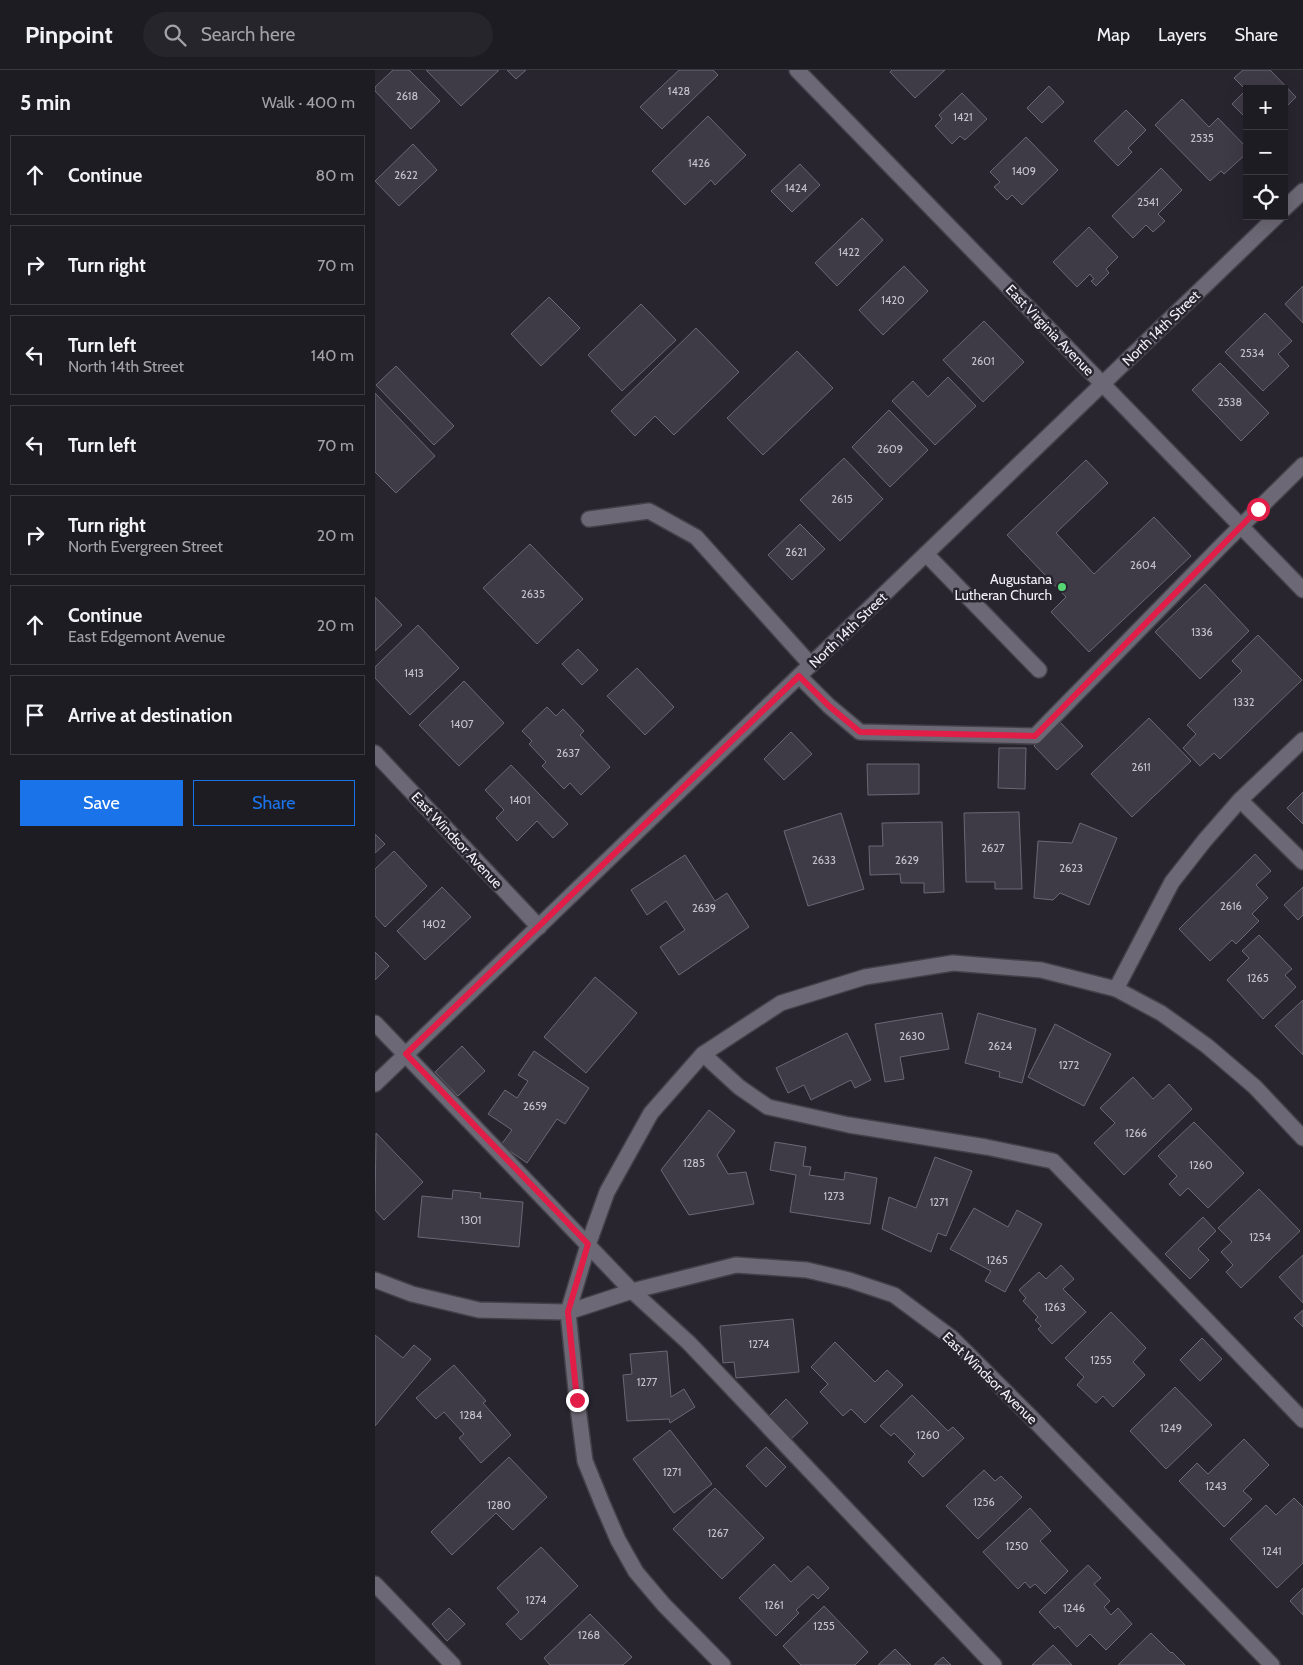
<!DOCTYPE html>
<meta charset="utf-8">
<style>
:root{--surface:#1e1c23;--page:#26252b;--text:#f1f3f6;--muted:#a1a1a6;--line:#3c3a41;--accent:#1a73e8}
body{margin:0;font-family:Cabin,sans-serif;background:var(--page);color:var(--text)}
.controls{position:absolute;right:15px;top:15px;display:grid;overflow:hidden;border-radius:0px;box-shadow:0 5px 20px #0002}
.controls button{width:45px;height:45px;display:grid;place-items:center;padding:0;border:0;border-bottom:1px solid var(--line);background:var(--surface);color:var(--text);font:25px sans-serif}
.stop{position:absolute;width:15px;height:15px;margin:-11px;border:4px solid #e11d48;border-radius:50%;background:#fff}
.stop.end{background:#e11d48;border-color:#fff;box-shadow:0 1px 5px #0008}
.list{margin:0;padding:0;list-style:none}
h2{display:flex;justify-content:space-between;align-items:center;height:65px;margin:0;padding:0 20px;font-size:21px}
h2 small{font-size:16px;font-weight:400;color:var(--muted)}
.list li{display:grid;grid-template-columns:32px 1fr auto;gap:15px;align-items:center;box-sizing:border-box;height:80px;margin:0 10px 10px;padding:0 10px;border:1px solid var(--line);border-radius:0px}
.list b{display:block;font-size:19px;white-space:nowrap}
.list p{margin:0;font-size:16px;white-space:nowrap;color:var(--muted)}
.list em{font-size:16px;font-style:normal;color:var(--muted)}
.actions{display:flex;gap:10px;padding:15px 20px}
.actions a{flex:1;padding:11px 0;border:1px solid var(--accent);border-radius:0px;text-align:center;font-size:18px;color:var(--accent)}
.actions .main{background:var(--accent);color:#fff}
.icon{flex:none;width:28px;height:28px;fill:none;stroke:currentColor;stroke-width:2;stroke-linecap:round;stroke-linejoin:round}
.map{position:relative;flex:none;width:928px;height:1595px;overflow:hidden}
header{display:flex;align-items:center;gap:30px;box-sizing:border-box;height:70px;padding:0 25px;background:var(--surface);border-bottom:1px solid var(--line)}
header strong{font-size:24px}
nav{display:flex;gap:28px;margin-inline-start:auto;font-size:18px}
.search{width:350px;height:45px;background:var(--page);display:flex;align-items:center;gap:12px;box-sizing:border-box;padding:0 18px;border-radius:28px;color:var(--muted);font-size:19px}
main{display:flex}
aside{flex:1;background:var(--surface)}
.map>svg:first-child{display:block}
.building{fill:#3e3a46;stroke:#6b6774}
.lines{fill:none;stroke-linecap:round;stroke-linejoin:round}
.lane-casing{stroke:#424048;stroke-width:18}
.street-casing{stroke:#424048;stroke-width:18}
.secondary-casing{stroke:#424048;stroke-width:18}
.lane{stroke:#6c6875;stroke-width:15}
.street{stroke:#6c6875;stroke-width:15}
.secondary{stroke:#6c6875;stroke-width:15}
.route{stroke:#e11d48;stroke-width:6}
.poi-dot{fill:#53d673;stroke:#28252f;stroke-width:2}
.labels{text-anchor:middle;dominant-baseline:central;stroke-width:5;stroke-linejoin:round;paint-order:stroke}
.number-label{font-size:11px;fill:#c4c2cb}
.street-label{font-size:14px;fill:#f1eff7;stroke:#28252f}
.poi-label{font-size:14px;fill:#f1eff7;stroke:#28252f;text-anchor:end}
</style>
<header>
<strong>Pinpoint</strong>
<div class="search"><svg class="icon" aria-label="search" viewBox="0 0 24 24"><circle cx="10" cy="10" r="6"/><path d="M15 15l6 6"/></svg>Search here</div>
<nav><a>Map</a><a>Layers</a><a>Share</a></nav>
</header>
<main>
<aside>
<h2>5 min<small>Walk · 400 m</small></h2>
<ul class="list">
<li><svg class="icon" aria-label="ahead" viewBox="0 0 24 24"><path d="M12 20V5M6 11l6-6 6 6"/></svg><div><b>Continue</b></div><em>80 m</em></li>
<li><svg class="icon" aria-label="right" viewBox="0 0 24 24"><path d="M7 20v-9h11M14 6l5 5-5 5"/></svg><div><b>Turn right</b></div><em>70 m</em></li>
<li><svg class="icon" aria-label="left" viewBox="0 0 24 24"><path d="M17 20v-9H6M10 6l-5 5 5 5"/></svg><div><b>Turn left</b><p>North 14th Street</p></div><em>140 m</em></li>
<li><svg class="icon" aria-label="left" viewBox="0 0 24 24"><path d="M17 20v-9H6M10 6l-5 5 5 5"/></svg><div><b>Turn left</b></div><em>70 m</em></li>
<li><svg class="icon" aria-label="right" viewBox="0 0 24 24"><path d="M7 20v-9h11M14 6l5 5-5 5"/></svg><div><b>Turn right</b><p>North Evergreen Street</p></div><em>20 m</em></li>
<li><svg class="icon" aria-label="ahead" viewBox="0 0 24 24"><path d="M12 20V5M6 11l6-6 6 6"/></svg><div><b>Continue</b><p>East Edgemont Avenue</p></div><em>20 m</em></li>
<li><svg class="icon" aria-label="arrive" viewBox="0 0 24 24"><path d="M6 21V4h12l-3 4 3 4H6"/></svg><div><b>Arrive at destination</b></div></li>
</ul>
<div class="actions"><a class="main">Save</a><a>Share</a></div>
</aside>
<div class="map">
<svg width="928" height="1595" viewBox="0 0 928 1595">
<rect width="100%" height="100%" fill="#28252f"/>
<g class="building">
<polygon points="18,0 34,0 65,31 36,59 0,21 0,17"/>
<polygon points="51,0 124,0 86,36"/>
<polygon points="132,0 151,0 141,9"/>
<polygon points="304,0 338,0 343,5 287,59 265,37"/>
<polygon points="517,0 570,0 540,28 515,2"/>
<polygon points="868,0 895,0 921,27 909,39 909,19 872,19 872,49 857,34 871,20 859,8"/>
<polygon points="674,16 689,32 667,53 652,38"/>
<polygon points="587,23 612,49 590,70 585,66 577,74 560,56 567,49 564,45"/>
<polygon points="807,29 834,57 843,48 872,78 872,83 849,104 846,101 835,111 780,55"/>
<polygon points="751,40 771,60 753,78 757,82 743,96 719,71"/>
<polygon points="333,46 371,85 340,115 336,110 310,135 277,101"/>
<polygon points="651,67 683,100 647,135 637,125 632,130 619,117 625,112 615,102"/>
<polygon points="38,74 62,100 24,136 0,111"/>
<polygon points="425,94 445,115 417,142 396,121"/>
<polygon points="786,98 807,120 783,144 790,151 778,162 771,155 758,168 737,146"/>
<polygon points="487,148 508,170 462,216 440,193"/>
<polygon points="714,157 743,187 731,199 734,203 721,216 716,211 719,209 715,204 702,217 678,192"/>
<polygon points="529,196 553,221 508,265 484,240"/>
<polygon points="928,216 928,253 910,234"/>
<polygon points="174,227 205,258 166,296 136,264"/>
<polygon points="266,234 301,270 247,321 213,285"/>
<polygon points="890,243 917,271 903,284 914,296 888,321 850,282"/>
<polygon points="609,251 649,292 608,332 568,290"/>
<polygon points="321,258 364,302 299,365 280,346 260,366 236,341"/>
<polygon points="422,281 458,318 388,385 352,348"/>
<polygon points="845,293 894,343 866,371 817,320"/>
<polygon points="21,296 79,356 59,375 1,315"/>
<polygon points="573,307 601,336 560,375 517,331 538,311 553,327"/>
<polygon points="0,323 60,386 21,423 0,402"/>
<polygon points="514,340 553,380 515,417 477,377"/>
<polygon points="469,388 508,429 465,471 425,430"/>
<polygon points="711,390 733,413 681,463 719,504 779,447 816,486 714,582 676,542 691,527 632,465"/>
<polygon points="425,454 450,479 417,510 393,485"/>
<polygon points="155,474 208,529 162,574 108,518"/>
<polygon points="830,514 874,561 825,609 780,562"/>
<polygon points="0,527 27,555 0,581"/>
<polygon points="43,555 84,598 35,645 0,608 0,597"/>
<polygon points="883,565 927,610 845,689 839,683 825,696 808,678 821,664 812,655 867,601 857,591"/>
<polygon points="203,579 223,600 207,615 187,594"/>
<polygon points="262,598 299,637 270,665 232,626"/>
<polygon points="89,611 129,653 84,696 44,655"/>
<polygon points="172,637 181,646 188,639 209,661 205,665 235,697 206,725 195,713 189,719 167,696 171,692 154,674 157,671 147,661"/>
<polygon points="774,648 816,691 757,747 716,704"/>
<polygon points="684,651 708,676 682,700 659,676"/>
<polygon points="416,662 437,684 409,710 389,689"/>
<polygon points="624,678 651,678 650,719 623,718"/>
<polygon points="492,694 544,694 544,724 493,725"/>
<polygon points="136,695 193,754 178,768 162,751 142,771 121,748 129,740 110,720"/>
<polygon points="928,722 928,754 912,738"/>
<polygon points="644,742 647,819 620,819 620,812 591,812 589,743"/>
<polygon points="466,743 489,819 433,836 409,761"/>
<polygon points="567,752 569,822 549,823 549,813 526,813 525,804 495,805 494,776 508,776 507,753"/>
<polygon points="705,753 742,768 714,835 685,823 678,830 659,828 663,771 697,773"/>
<polygon points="0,764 10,774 0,783"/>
<polygon points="19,781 52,816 10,857 0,846 0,799"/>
<polygon points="880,784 896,801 881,815 893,828 877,844 884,851 861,874 857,870 835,891 804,859"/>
<polygon points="310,785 340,831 352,823 374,857 304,905 285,877 310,860 291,831 272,845 256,820"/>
<polygon points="67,817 96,847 50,890 22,861"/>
<polygon points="928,817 928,845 923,850 909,835"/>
<polygon points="884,865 917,899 910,905 921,917 888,949 852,910 874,888 867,881"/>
<polygon points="0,882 14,896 0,910"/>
<polygon points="220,907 262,943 211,1003 169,967"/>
<polygon points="928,930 928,985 900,956"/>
<polygon points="567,943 574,979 525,987 529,1009 510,1012 500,954"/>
<polygon points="603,943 661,959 647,1013 624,1007 625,1002 590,993"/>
<polygon points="680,954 736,984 709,1036 653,1007"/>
<polygon points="472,963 496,1010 480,1018 476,1010 436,1030 429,1015 413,1023 401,998"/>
<polygon points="87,976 110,1001 83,1026 60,1002"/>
<polygon points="159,981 214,1018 190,1054 182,1049 152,1093 126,1075 137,1060 113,1044 130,1020 142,1028 153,1011 143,1005"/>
<polygon points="758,1007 778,1029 794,1014 817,1039 749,1105 719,1073 740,1053 725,1038"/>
<polygon points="334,1040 360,1061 342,1085 353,1104 371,1102 379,1134 314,1145 286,1100"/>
<polygon points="819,1052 869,1103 833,1138 813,1118 805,1126 794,1114 802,1106 783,1086"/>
<polygon points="1,1063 48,1112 9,1150 0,1140"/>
<polygon points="400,1072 431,1077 428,1096 436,1097 434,1105 469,1110 470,1102 502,1108 495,1154 415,1142 421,1105 395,1100"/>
<polygon points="560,1087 597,1101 571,1166 563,1163 556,1182 507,1159 514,1127 541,1138"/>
<polygon points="884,1119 925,1161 866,1218 851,1202 858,1195 846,1182 857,1172 843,1158"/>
<polygon points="78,1120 106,1123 105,1128 148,1132 144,1177 43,1167 47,1126 77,1129"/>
<polygon points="599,1138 633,1157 642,1140 667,1154 630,1222 610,1211 616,1201 575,1179"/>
<polygon points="828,1147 841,1161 823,1179 834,1190 815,1209 790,1184"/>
<polygon points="928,1185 928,1233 904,1207"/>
<polygon points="686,1195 699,1209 688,1219 711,1242 677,1274 663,1259 666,1256 660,1250 663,1247 648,1231 651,1228 644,1220 664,1202 671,1209"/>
<polygon points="928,1240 928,1257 919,1248"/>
<polygon points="736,1242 771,1278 758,1292 770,1305 738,1337 728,1326 721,1333 702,1315 709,1307 690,1288"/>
<polygon points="418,1249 424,1302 361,1308 359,1292 348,1293 345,1256"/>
<polygon points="0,1265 28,1288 39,1275 56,1289 0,1356"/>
<polygon points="827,1268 847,1289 825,1311 805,1290"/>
<polygon points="460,1272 500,1312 512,1300 528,1315 490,1353 476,1339 468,1346 445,1322 453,1314 436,1297"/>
<polygon points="292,1281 296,1327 309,1319 320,1337 295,1353 294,1349 252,1351 248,1305 257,1304 255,1284"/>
<polygon points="79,1295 111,1331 108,1333 136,1365 106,1393 84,1368 89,1364 69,1342 61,1349 41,1328"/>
<polygon points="800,1317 837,1355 791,1399 755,1361"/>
<polygon points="537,1325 573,1361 578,1357 589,1368 548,1407 533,1392 540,1384 519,1363 516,1366 505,1356"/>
<polygon points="411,1329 433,1353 413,1372 391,1349"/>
<polygon points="295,1360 337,1414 299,1443 258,1389"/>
<polygon points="869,1369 894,1395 868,1421 877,1429 849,1457 804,1411 822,1393 833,1404"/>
<polygon points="391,1377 411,1397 391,1417 371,1396"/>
<polygon points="134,1387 172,1427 138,1460 121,1443 77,1485 56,1462"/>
<polygon points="609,1400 620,1411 626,1406 647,1427 603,1469 571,1436"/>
<polygon points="340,1418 389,1468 347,1509 298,1459"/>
<polygon points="919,1428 928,1437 928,1493 902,1518 855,1469 891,1435 901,1445"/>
<polygon points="655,1438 676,1461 665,1471 693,1501 670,1524 660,1514 655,1518 650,1512 643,1519 608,1482"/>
<polygon points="166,1477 203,1516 146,1570 131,1554 144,1542 122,1518"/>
<polygon points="399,1494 416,1512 433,1496 454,1518 443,1529 438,1524 421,1540 424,1543 401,1566 364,1528"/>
<polygon points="713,1495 726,1508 719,1514 735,1531 729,1537 736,1545 743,1538 757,1554 731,1580 715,1564 702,1577 683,1556 680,1559 664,1542"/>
<polygon points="928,1518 928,1545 915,1531"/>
<polygon points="449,1536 493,1582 480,1595 426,1595 408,1576"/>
<polygon points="74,1538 90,1554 72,1571 57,1554"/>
<polygon points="215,1544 257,1587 248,1595 175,1595 169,1588"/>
<polygon points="776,1563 796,1583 797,1582 810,1595 743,1595"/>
<polygon points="678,1575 697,1595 657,1595"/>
<polygon points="520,1579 536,1595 503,1595"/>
<polygon points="568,1587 576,1595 559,1595"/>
</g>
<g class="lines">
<g class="lane-casing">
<g id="lane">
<polyline points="214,449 274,441 321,467 436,595"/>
<polyline points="551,484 664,600"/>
<polyline points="424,606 454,636 485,662 660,666 849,473 928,395"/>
<polyline points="865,730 928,792"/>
<polyline points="0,953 257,1221 314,1273 619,1595"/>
<polyline points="328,984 364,1017 393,1037 474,1055 611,1077 678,1091 928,1350"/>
<polyline points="0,1514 78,1595"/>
</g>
</g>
<g class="street-casing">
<g id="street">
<polyline points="909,139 928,121"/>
<polyline points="0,683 164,857"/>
<polyline points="741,919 786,943 832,976 880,1017 928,1068"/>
<polyline points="0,1014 902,146"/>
<polyline points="0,1210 37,1224 104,1240 193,1242 202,1330 210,1391 227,1433 243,1470 261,1502 289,1535 348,1595"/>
<polyline points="193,1242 213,1175 232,1122 276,1043 328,984 406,933 490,907 578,893 666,900 741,919 797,812 830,770 865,730 928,670"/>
<polyline points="193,1242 257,1221 361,1195 432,1200 474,1210 519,1225 577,1268 655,1346 897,1595"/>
</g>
</g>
<g class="secondary-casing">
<polyline id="secondary" points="422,0 928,520"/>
</g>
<use href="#lane" class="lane"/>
<use href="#street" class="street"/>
<use href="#secondary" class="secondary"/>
</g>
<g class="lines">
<polyline class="route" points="202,1330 193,1242 213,1174 31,984 424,606 454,636 485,662 660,666 883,439"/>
</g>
<circle class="poi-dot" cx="687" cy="517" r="5"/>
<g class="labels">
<g class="number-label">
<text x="304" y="21">1428</text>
<text x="32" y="26">2618</text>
<text x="588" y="47">1421</text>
<text x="827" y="68">2535</text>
<text x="324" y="93">1426</text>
<text x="649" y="101">1409</text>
<text x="31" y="105">2622</text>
<text x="421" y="118">1424</text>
<text x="773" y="132">2541</text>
<text x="474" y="182">1422</text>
<text x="518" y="230">1420</text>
<text x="877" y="283">2534</text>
<text x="608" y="291">2601</text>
<text x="855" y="332">2538</text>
<text x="515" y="379">2609</text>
<text x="467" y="429">2615</text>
<text x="421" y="482">2621</text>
<text x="768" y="495">2604</text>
<text x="158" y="524">2635</text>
<text x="827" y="562">1336</text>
<text x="39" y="603">1413</text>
<text x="869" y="632">1332</text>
<text x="87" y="654">1407</text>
<text x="193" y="683">2637</text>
<text x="766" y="697">2611</text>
<text x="145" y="730">1401</text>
<text x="618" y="778">2627</text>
<text x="449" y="790">2633</text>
<text x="532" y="790">2629</text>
<text x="696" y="798">2623</text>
<text x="856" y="836">2616</text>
<text x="329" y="838">2639</text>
<text x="59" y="854">1402</text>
<text x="883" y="908">1265</text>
<text x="537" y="966">2630</text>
<text x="625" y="976">2624</text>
<text x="694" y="995">1272</text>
<text x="160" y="1036">2659</text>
<text x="761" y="1063">1266</text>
<text x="319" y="1093">1285</text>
<text x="826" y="1095">1260</text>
<text x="459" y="1126">1273</text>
<text x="564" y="1132">1271</text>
<text x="96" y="1150">1301</text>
<text x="885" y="1167">1254</text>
<text x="622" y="1190">1265</text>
<text x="680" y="1237">1263</text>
<text x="384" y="1274">1274</text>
<text x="726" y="1290">1255</text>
<text x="272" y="1312">1277</text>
<text x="96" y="1345">1284</text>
<text x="796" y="1358">1249</text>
<text x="553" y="1365">1260</text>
<text x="297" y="1402">1271</text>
<text x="841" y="1416">1243</text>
<text x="609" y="1432">1256</text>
<text x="124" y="1435">1280</text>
<text x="343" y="1463">1267</text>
<text x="642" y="1476">1250</text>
<text x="897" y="1481">1241</text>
<text x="161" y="1530">1274</text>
<text x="399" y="1535">1261</text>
<text x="699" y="1538">1246</text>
<text x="449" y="1556">1255</text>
<text x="214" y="1565">1268</text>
</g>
<g class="street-label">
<text transform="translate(786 258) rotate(-44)">North 14th Street</text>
<text transform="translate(675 260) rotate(46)">East Virginia Avenue</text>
<text transform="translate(473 560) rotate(-44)">North 14th Street</text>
<text transform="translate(82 770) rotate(47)">East Windsor Avenue</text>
<text transform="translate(615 1308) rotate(44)">East Windsor Avenue</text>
</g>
<g class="poi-label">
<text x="677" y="509">Augustana<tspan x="677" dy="16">Lutheran Church</tspan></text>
</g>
</g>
</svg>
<div class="controls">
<button>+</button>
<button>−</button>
<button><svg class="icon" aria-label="locate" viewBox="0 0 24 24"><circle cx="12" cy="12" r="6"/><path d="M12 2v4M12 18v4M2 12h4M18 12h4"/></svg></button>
</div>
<div class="stop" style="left:883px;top:439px"></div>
<div class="stop end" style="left:202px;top:1330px"></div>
</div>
</main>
